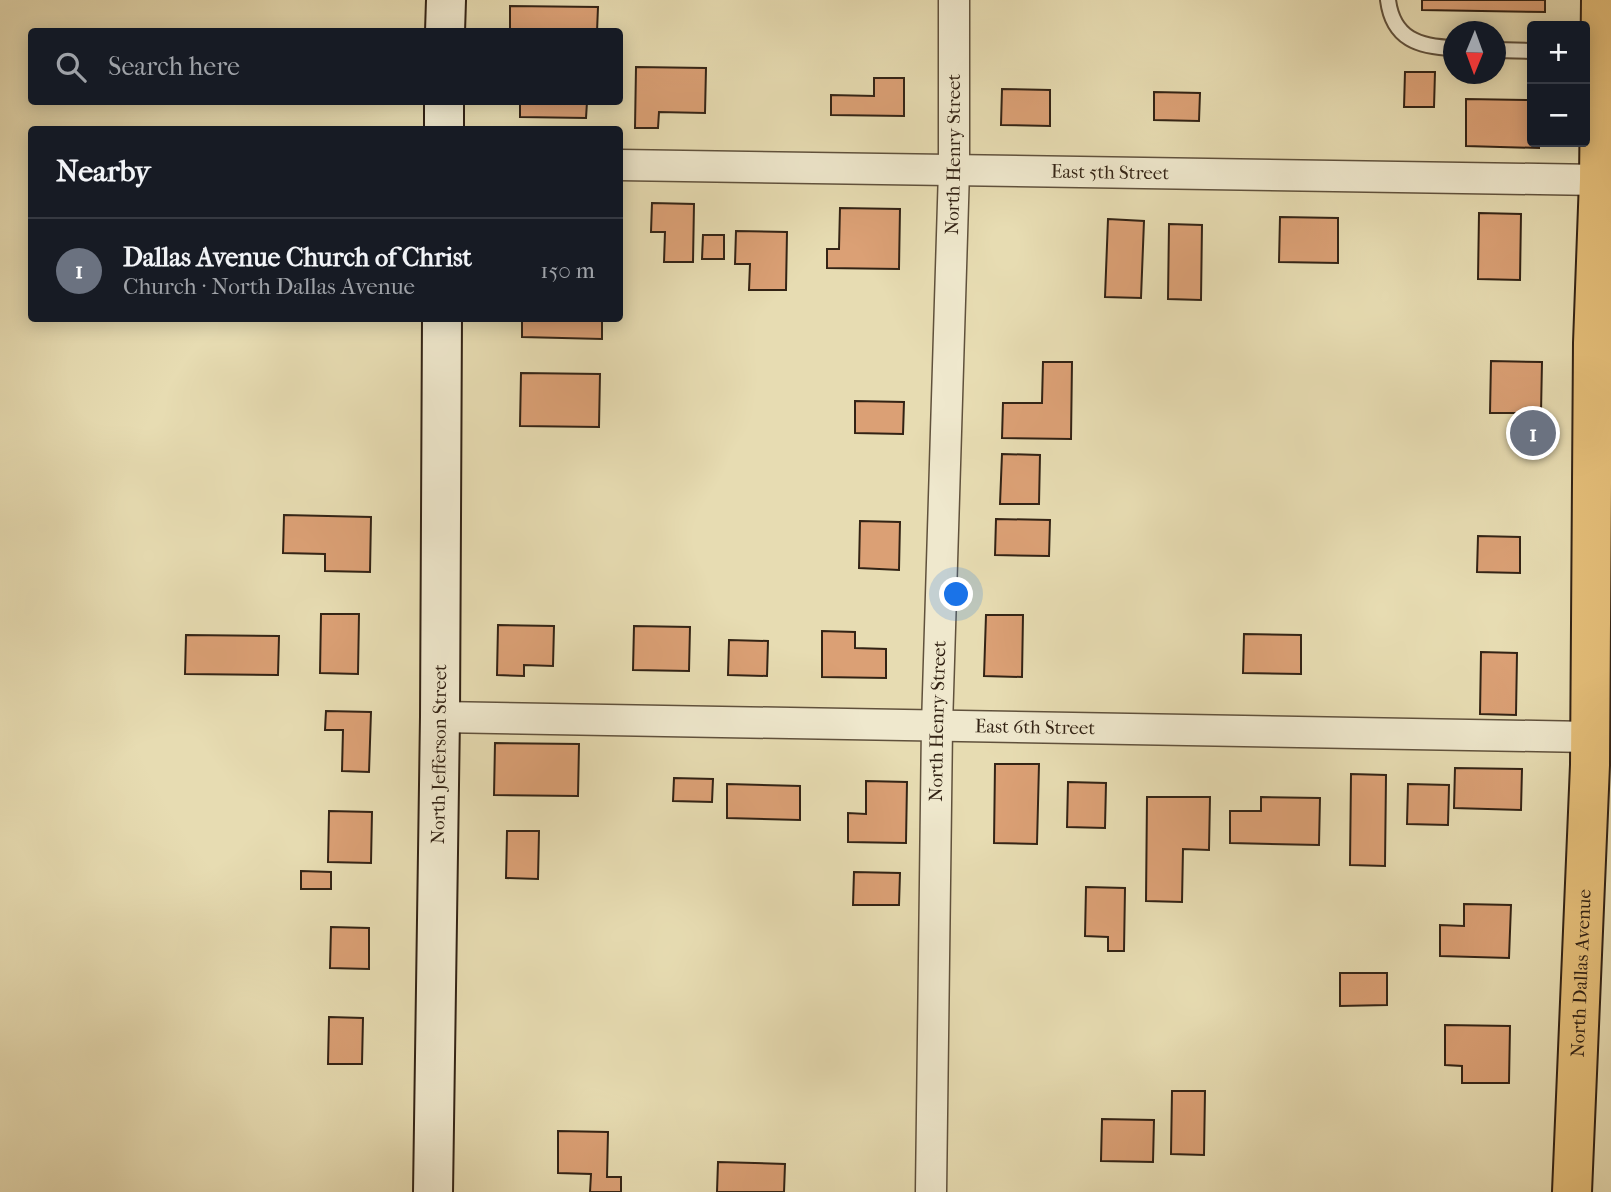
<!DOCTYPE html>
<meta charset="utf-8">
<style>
:root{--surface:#171b24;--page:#242831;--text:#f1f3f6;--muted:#9ea1a6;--line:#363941;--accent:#7c3aed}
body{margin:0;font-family:"IM FELL French Canon",serif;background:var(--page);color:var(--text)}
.controls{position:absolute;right:21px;top:21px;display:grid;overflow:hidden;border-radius:7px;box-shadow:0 4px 18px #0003}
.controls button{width:63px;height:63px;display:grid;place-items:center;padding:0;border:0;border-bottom:2px solid var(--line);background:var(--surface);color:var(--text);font:35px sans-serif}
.compass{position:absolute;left:1443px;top:21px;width:63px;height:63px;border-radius:50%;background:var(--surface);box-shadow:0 4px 18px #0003;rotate:181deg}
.you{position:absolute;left:957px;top:595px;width:24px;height:24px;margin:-18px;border:5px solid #fff;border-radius:50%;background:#1a73e8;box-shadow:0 0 0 10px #1a73e833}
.badge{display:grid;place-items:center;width:46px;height:46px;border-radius:50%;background:var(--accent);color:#fff;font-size:23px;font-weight:700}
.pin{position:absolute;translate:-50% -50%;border:4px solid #fff;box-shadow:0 2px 7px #0006}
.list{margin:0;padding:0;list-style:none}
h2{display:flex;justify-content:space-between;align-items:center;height:91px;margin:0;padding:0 28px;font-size:30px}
h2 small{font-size:23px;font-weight:400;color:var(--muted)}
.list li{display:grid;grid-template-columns:46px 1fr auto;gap:21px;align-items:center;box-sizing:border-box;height:105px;padding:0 28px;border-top:2px solid var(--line)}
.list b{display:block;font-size:26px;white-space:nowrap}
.list p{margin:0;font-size:23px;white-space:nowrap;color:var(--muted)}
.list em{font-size:23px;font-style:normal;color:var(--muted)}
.icon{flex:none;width:38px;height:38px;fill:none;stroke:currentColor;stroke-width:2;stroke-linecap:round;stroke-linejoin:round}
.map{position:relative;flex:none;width:1611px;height:1192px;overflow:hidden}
.search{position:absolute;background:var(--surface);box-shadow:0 4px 18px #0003;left:28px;top:28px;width:595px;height:77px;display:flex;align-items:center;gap:18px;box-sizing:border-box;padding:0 24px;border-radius:7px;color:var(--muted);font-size:26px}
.panel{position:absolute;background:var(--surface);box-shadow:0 4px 18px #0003;left:28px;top:126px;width:595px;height:196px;border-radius:7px}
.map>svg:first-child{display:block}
.building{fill:#dba075;stroke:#332315;stroke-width:2}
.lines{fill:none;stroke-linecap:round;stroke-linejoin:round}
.lane-casing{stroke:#60513c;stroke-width:18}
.street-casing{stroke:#60513c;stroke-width:33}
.secondary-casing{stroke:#332315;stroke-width:42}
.primary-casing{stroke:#332315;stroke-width:42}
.lane{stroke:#efe8cd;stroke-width:14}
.street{stroke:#efe8cd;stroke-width:30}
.secondary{stroke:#efe8cd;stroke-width:38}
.primary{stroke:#e4be79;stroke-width:38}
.labels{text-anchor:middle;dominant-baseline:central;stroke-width:7;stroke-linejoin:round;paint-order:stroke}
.street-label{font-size:19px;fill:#332315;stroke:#efe8cd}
</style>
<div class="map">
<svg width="1611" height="1192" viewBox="0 0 1611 1192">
<rect width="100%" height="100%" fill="#e7dcb2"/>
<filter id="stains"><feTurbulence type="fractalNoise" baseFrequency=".00286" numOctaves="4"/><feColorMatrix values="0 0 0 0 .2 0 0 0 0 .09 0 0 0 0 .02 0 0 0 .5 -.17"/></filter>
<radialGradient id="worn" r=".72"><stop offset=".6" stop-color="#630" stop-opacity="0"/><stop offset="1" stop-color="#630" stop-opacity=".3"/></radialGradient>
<g class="building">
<polygon points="1422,0 1545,0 1545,12 1422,10"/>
<polygon points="510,6 598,7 597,32 510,32"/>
<polygon points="636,67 706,68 705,113 659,112 658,128 635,128"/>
<polygon points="1405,72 1435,72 1434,107 1404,107"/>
<polygon points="874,78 904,78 904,116 831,115 831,95 874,96"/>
<polygon points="1002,89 1050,90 1050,126 1001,125"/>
<polygon points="1154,92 1200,93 1199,121 1154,120"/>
<polygon points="1466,99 1532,100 1532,142 1539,142 1539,148 1466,146"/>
<polygon points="520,102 587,102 586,118 520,117"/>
<polygon points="652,203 694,204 693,262 664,262 665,232 651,232"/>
<polygon points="840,208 900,209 899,269 827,268 827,249 839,249"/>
<polygon points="1479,213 1521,214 1520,280 1478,279"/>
<polygon points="1280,217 1338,218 1338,263 1279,262"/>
<polygon points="1108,219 1144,221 1141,298 1105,297"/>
<polygon points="1169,224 1202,225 1201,300 1168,299"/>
<polygon points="736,231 787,232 786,290 749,290 750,264 735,264"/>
<polygon points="703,235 724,235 724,259 702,259"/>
<polygon points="522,318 602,318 602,339 522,337"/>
<polygon points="1491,361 1542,362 1541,413 1490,413"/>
<polygon points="1043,362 1072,362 1071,439 1002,438 1003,403 1042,403"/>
<polygon points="521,373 600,374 599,427 520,426"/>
<polygon points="855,401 904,402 903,434 855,433"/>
<polygon points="1002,454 1040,455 1039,504 1000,504"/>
<polygon points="284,515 371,517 370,572 325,571 325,554 283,553"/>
<polygon points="996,519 1050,520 1049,556 995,555"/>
<polygon points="860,521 900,522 899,570 859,568"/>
<polygon points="1478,536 1520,537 1520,573 1477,572"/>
<polygon points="321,614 359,614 358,674 320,673"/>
<polygon points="986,615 1023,615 1022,677 984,676"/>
<polygon points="498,625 554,626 553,666 524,665 524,676 497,675"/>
<polygon points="634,626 690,627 689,671 633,670"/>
<polygon points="822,631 855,632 855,648 886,649 886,678 822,677"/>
<polygon points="1244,634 1301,635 1301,674 1243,673"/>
<polygon points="186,635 279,636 278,675 185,674"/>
<polygon points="729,640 768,641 767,676 728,675"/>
<polygon points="1481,652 1517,653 1516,715 1480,714"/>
<polygon points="326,711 371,712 369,772 342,771 343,730 325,730"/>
<polygon points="495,743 579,744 578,796 494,795"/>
<polygon points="995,764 1039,764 1037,844 994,843"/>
<polygon points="1455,768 1522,769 1521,810 1454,808"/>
<polygon points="1351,774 1386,775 1385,866 1350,865"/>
<polygon points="674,778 713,779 712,802 673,801"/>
<polygon points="866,781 907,782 906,843 848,842 848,813 866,814"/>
<polygon points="1068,782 1106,783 1105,828 1067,827"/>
<polygon points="727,784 800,786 800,820 727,818"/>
<polygon points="1408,784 1449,785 1448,825 1407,824"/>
<polygon points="1147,797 1210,797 1209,850 1183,849 1182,902 1146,901"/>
<polygon points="1261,797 1320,798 1319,845 1230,843 1230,811 1261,811"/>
<polygon points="329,811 372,812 371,863 328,862"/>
<polygon points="507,831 539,831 538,879 506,878"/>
<polygon points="301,871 331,872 331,889 301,889"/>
<polygon points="854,872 900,873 899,905 853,905"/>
<polygon points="1086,887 1125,888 1124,951 1108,951 1108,937 1085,936"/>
<polygon points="1464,904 1511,905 1509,958 1440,956 1440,925 1464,926"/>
<polygon points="331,927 369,928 369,969 330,968"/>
<polygon points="1340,973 1387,973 1387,1005 1340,1006"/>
<polygon points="329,1017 363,1018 362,1064 328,1064"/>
<polygon points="1445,1025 1510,1026 1509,1083 1462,1083 1462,1066 1445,1065"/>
<polygon points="1172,1091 1205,1091 1204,1155 1171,1154"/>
<polygon points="1102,1119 1154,1120 1153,1162 1101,1161"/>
<polygon points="558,1131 608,1132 607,1177 621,1177 621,1192 590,1192 591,1174 558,1173"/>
<polygon points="718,1162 785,1164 784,1192 717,1192"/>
</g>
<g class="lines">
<g class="lane-casing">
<g id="lane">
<path d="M1388 0C1393 39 1419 47 1454 48"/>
<polyline points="1496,50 1532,51"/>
</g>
</g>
<g class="street-casing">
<g id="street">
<path id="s1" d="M620 165 1599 180"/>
<path id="s2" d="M440 717 1589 737"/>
<path id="s3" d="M931 1192 937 726 954 170V0"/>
</g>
</g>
<g class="secondary-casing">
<g id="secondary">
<polyline points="445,32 446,0"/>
<polyline points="444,130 444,102"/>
<path id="s4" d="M433 1192 440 717 442 318"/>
</g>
</g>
<g class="primary-casing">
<g id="primary">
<path id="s5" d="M1572 1192 1590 765 1593 343 1599 180 1601 0"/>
</g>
</g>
<use href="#lane" class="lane"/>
<use href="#street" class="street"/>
<use href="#secondary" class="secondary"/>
<use href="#primary" class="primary"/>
</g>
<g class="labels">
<g class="street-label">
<text stroke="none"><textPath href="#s3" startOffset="1038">North Henry Street</textPath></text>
<text stroke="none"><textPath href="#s1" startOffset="490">East 5th Street</textPath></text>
<text stroke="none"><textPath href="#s3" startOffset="471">North Henry Street</textPath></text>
<text stroke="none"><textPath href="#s2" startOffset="595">East 6th Street</textPath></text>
<text stroke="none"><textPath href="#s4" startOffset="438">North Jefferson Street</textPath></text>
<text stroke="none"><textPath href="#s5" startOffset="219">North Dallas Avenue</textPath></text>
</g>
</g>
<rect width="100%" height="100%" filter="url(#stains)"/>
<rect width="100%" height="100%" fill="url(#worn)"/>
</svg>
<div class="controls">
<button>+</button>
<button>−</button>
</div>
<svg class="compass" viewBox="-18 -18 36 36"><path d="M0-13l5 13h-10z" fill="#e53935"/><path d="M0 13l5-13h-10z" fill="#9ea1a6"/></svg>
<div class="you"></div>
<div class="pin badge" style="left:1533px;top:433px;background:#6b7280">1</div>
<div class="search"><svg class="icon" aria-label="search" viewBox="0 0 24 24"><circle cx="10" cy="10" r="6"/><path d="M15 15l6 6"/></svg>Search here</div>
<section class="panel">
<h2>Nearby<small></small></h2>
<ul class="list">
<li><span class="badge" style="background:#6b7280">1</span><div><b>Dallas Avenue Church of Christ</b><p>Church · North Dallas Avenue</p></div><em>150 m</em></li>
</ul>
</section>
</div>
